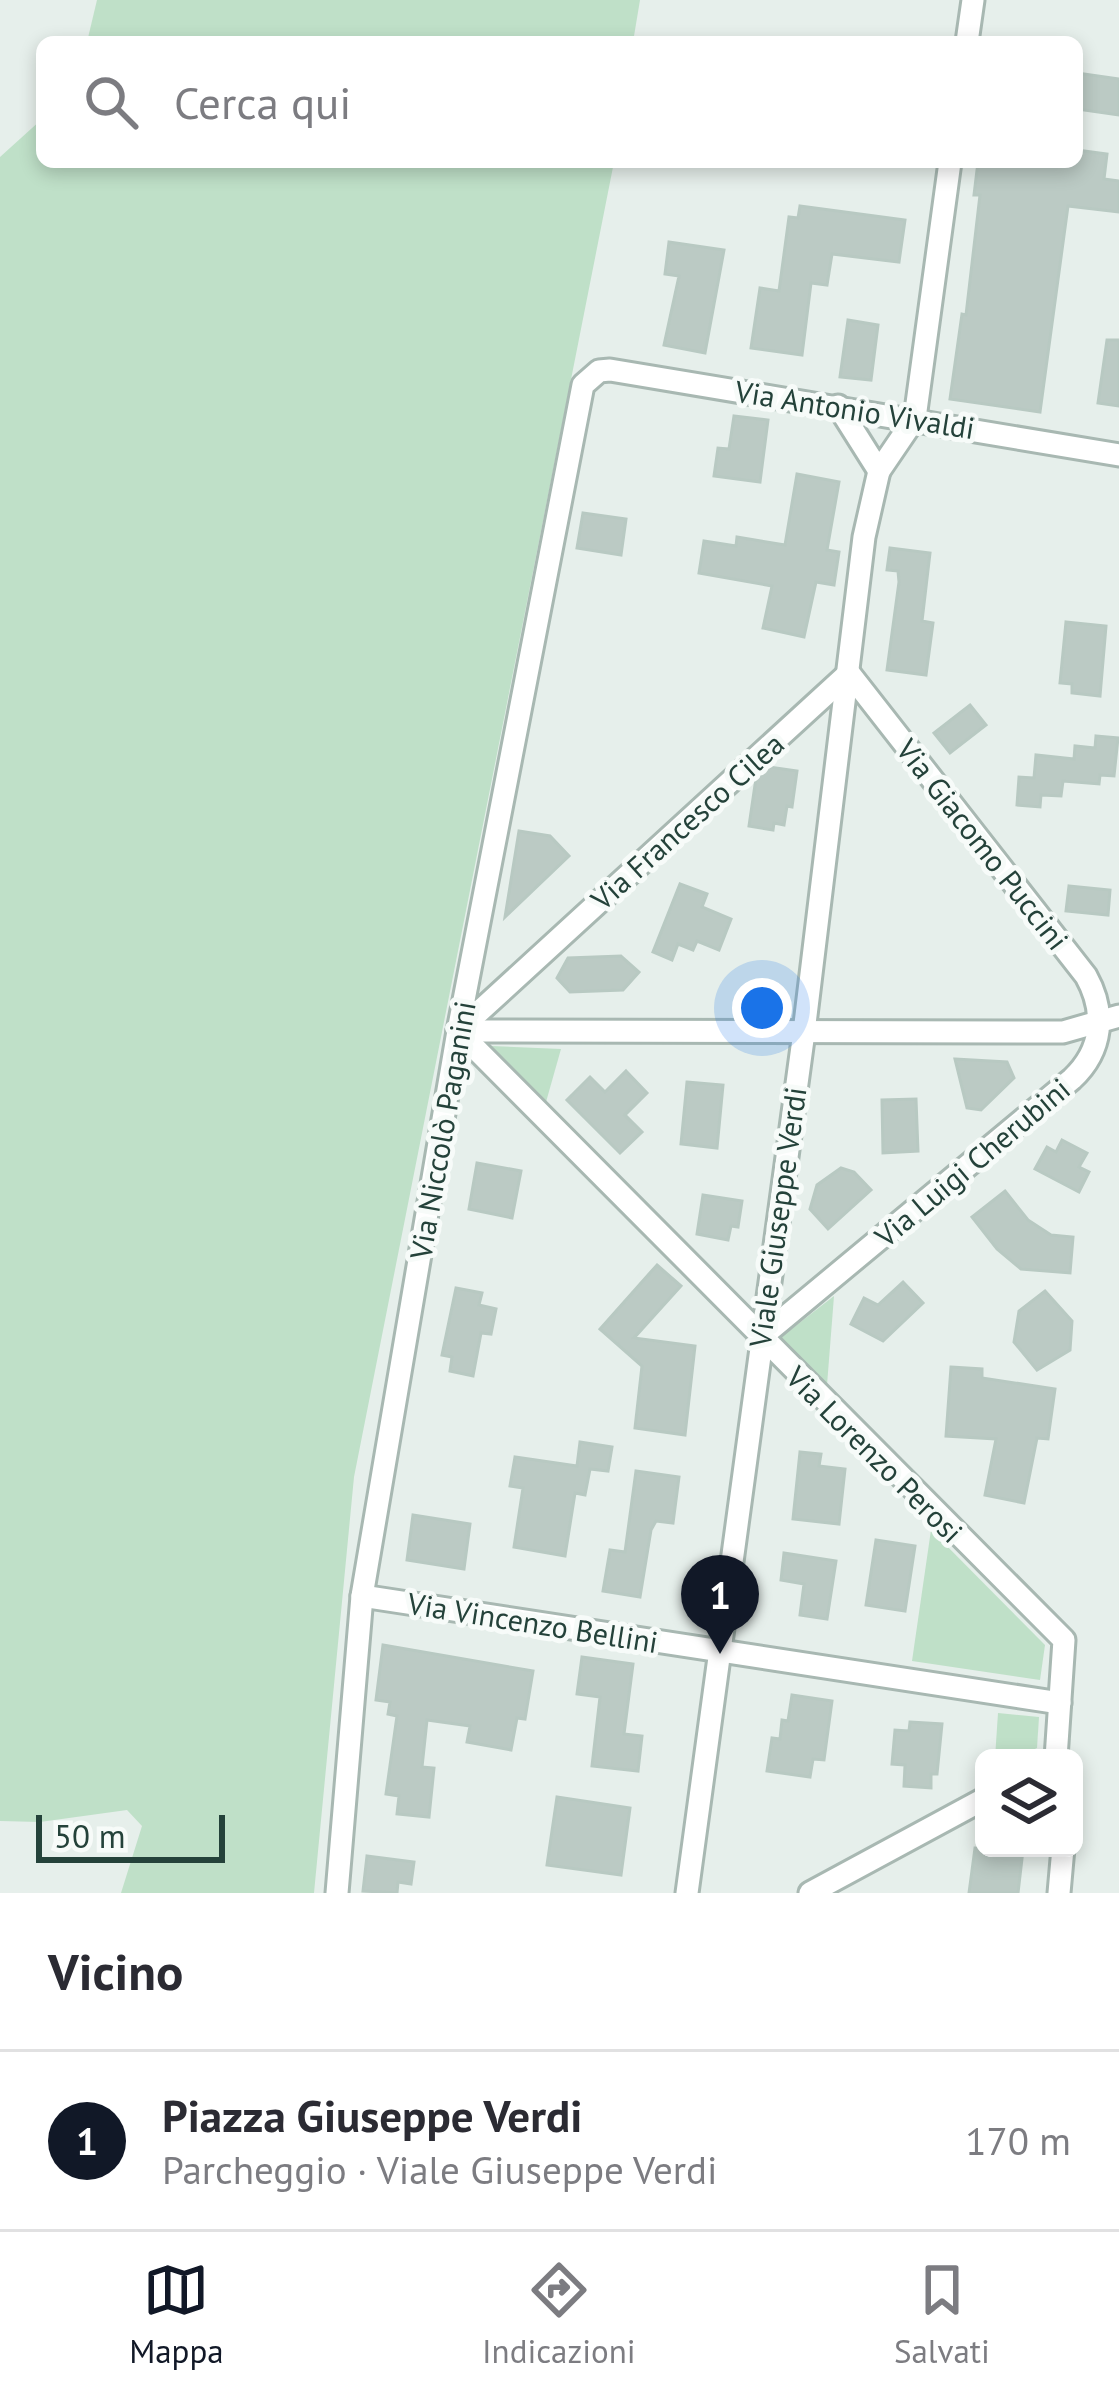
<!DOCTYPE html>
<html lang="it">
<meta charset="utf-8">
<style>
:root{--surface:#fff;--page:#f2f2f3;--text:#2b2b33;--muted:#7c7c81;--line:#e1e1e2;--accent:#111827}
body{margin:0;font-family:"PT Sans",sans-serif;background:var(--page);color:var(--text)}
.controls{position:absolute;right:36px;bottom:36px;display:grid;overflow:hidden;border-radius:18px;box-shadow:0 6px 18px #0003}
.controls button{width:108px;height:108px;display:grid;place-items:center;padding:0;border:0;border-bottom:3px solid var(--line);background:var(--surface);color:var(--text);font:60px sans-serif}
.scale{position:absolute;left:36px;bottom:30px;width:189px;box-sizing:border-box;padding-left:12px;border:6px solid #24423a;border-top:0;font-size:33px;line-height:42px;white-space:nowrap;color:#24423a;-webkit-text-stroke:9px #f7fbf9;paint-order:stroke}
.you{position:absolute;left:762px;top:1008px;width:42px;height:42px;margin:-30px;border:9px solid #fff;border-radius:50%;background:#1a73e8;box-shadow:0 0 0 18px #1a73e833}
.badge{display:grid;place-items:center;width:78px;height:78px;border-radius:50%;background:var(--accent);color:#fff;font-size:39px;font-weight:700}
.pin{position:absolute;translate:-50% -99px;filter:drop-shadow(0 3px 6px #0008)}
.pin::after{content:'';position:absolute;top:63px;width:42px;height:36px;background:inherit;clip-path:polygon(0 0,100% 0,50% 100%)}
.list{margin:0;padding:0;list-style:none}
h2{display:flex;justify-content:space-between;align-items:center;height:156px;margin:0;padding:0 48px;font-size:51px}
h2 small{font-size:39px;font-weight:400;color:var(--muted)}
.list li{display:grid;grid-template-columns:78px 1fr auto;gap:36px;align-items:center;box-sizing:border-box;height:180px;padding:0 48px;border-top:3px solid var(--line)}
.list b{display:block;font-size:45px;white-space:nowrap}
.list p{margin:0;font-size:39px;white-space:nowrap;color:var(--muted)}
.list em{font-size:39px;font-style:normal;color:var(--muted)}
.icon{flex:none;width:66px;height:66px;fill:none;stroke:currentColor;stroke-width:2;stroke-linecap:round;stroke-linejoin:round}
.map{position:relative;flex:none;width:1119px;height:1893px;overflow:hidden}
.search{position:absolute;background:var(--surface);box-shadow:0 6px 18px #0003;left:36px;right:36px;top:36px;height:132px;display:flex;align-items:center;gap:30px;box-sizing:border-box;padding:0 42px;border-radius:18px;color:var(--muted);font-size:45px}
.sheet{height:336px;background:var(--surface)}
nav{display:flex;justify-content:space-around;align-items:center;box-sizing:border-box;height:168px;border-top:3px solid var(--line);background:var(--surface);font-size:33px;color:var(--muted)}
nav a{display:grid;justify-items:center;gap:6px}
nav .on{color:var(--accent)}
.map>svg:first-child{display:block}
.green{fill:#bfe0c8}
.building{fill:#bbcac4;stroke:#b8c9c2;stroke-width:3}
.lines{fill:none;stroke-linecap:round;stroke-linejoin:round}
.minor-casing{stroke:#a8b8b2;stroke-width:27}
.minor{stroke:#fff;stroke-width:21}
.labels{text-anchor:middle;dominant-baseline:central;stroke-width:10;stroke-linejoin:round;paint-order:stroke}
.street-label{font-size:30px;fill:#24423a;stroke:#f7fbf9}
</style>
<div class="map">
<svg width="1119" height="1893" viewBox="0 0 1119 1893">
<rect width="100%" height="100%" fill="#e6efeb"/>
<g class="green">
<polygon points="97,0 640,0 633,42 87,42"/>
<polygon points="42,119 42,162 614,162 354,1477 314,1893 121,1893 142,1826 127,1810 40,1822 0,1821 0,157"/>
<polygon points="491,1046 561,1049 546,1102"/>
<polygon points="834,1296 827,1385 780,1338"/>
<polygon points="931,1530 1045,1645 1040,1680 912,1661"/>
<polygon points="998,1713 1039,1717 1037,1748 1016,1758 995,1758"/>
</g>
<g class="building">
<polygon points="1077,73 1119,79 1119,115 1077,109"/>
<polygon points="1077,150 1107,154 1104,179 1119,181 1119,212 1068,206 1040,412 950,399 962,314 966,315 980,195 974,195 978,162 1077,162"/>
<polygon points="800,206 905,220 899,262 832,254 827,285 811,283 802,355 751,348 760,288 779,291 789,217 798,218"/>
<polygon points="669,242 724,250 705,353 664,345 679,276 665,274"/>
<polygon points="848,320 878,325 871,380 840,377"/>
<polygon points="1107,340 1119,340 1119,406 1098,403"/>
<polygon points="734,416 768,420 760,482 714,476 718,448 729,449"/>
<polygon points="797,474 839,482 827,550 839,552 834,585 816,582 804,637 763,628 772,586 699,573 704,541 736,546 737,537 785,545"/>
<polygon points="583,513 626,519 621,555 577,548"/>
<polygon points="890,548 930,553 922,621 933,623 926,675 887,670 899,582 898,571 887,570"/>
<polygon points="1066,622 1106,626 1100,696 1072,693 1072,684 1060,683"/>
<polygon points="970,705 986,725 950,753 934,733"/>
<polygon points="1096,736 1118,738 1114,776 1100,775 1099,784 1063,781 1061,796 1041,795 1040,807 1017,805 1019,777 1034,778 1036,755 1074,759 1075,746 1095,748"/>
<polygon points="769,767 797,771 792,807 787,806 784,825 774,823 773,830 749,826 756,778"/>
<polygon points="519,831 550,836 569,856 505,917"/>
<polygon points="680,884 707,894 702,907 731,919 719,950 697,941 693,950 678,944 672,960 653,952"/>
<polygon points="1069,886 1110,890 1108,915 1066,911"/>
<polygon points="621,956 639,972 623,990 570,992 557,978 568,958"/>
<polygon points="955,1059 1007,1062 1014,1078 981,1110 967,1108"/>
<polygon points="626,1071 647,1093 625,1115 642,1132 620,1153 567,1100 590,1077 605,1092"/>
<polygon points="687,1082 723,1085 717,1148 681,1144"/>
<polygon points="916,1099 918,1151 883,1153 882,1100"/>
<polygon points="1062,1140 1087,1153 1079,1167 1089,1172 1079,1192 1035,1169 1047,1147 1056,1152"/>
<polygon points="477,1163 521,1171 512,1218 469,1209"/>
<polygon points="841,1168 854,1172 871,1190 828,1229 810,1209 817,1185"/>
<polygon points="1005,1191 1028,1220 1051,1235 1073,1237 1070,1273 1021,1269 997,1249 972,1217"/>
<polygon points="703,1195 742,1201 738,1227 731,1226 728,1240 697,1234"/>
<polygon points="657,1265 681,1286 634,1338 695,1346 685,1435 635,1428 642,1366 600,1329"/>
<polygon points="903,1282 923,1303 883,1341 851,1324 864,1298 878,1305"/>
<polygon points="456,1288 482,1293 479,1305 496,1309 491,1334 481,1333 473,1376 450,1371 452,1357 442,1355"/>
<polygon points="1045,1291 1072,1321 1070,1350 1037,1370 1014,1342 1019,1311"/>
<polygon points="951,1367 982,1369 982,1378 1055,1389 1048,1439 1037,1438 1024,1503 985,1495 996,1439 946,1436"/>
<polygon points="580,1442 612,1447 608,1471 590,1469 585,1495 575,1493 565,1556 514,1547 523,1488 510,1486 515,1457 577,1466"/>
<polygon points="800,1452 821,1454 819,1466 845,1469 839,1524 793,1519"/>
<polygon points="636,1471 679,1477 673,1523 656,1521 651,1530 640,1597 603,1591 610,1550 625,1552"/>
<polygon points="413,1515 470,1524 464,1569 407,1560"/>
<polygon points="876,1540 915,1546 905,1611 866,1605"/>
<polygon points="784,1553 836,1561 827,1619 800,1615 804,1584 781,1580"/>
<polygon points="383,1645 533,1671 525,1719 517,1718 511,1750 467,1742 470,1726 427,1720 422,1767 434,1768 429,1817 397,1814 399,1796 386,1794 397,1716 388,1714 390,1702 376,1700"/>
<polygon points="582,1657 633,1664 624,1734 642,1736 638,1771 592,1766 600,1697 577,1694"/>
<polygon points="792,1695 832,1701 824,1760 813,1759 810,1777 767,1771 772,1738 780,1739 782,1720 788,1721"/>
<polygon points="910,1722 942,1724 937,1774 931,1774 931,1788 904,1786 905,1765 892,1764 895,1730 909,1731"/>
<polygon points="557,1797 630,1808 621,1875 547,1865"/>
<polygon points="975,1848 1023,1850 1018,1893 969,1893"/>
<polygon points="367,1856 414,1862 411,1884 398,1882 397,1893 363,1891"/>
</g>
<g class="lines">
<g class="minor-casing">
<g id="minor">
<polyline points="967,42 973,0"/>
<polyline points="838,406 879,471 915,418 950,162"/>
<polyline points="458,1031 1063,1032 1119,1016"/>
<path d="M759 1339 1072 1079C1103 1050 1106 1012 1086 976L849 673 458 1031 1064 1640 1056 1758"/>
<polyline points="362,1596 1060,1703"/>
<polyline points="337,1893 362,1596 458,1031 583,385 599,371 610,370 1119,455"/>
<polyline points="687,1893 804,1032 864,537 879,471"/>
<polyline points="810,1893 984,1799"/>
<polyline points="1059,1893 1063,1848"/>
</g>
</g>
<use href="#minor" class="minor"/>
</g>
<g class="labels">
<g class="street-label">
<text transform="translate(855 409) rotate(9)">Via Antonio Vivaldi</text>
<text transform="translate(687 821) rotate(-42)">Via Francesco Cilea</text>
<text transform="translate(983 844) rotate(52)">Via Giacomo Puccini</text>
<text transform="translate(442 1130) rotate(-80)">Via Niccolò Paganini</text>
<text transform="translate(972 1162) rotate(-40)">Via Luigi Cherubini</text>
<text transform="translate(777 1217) rotate(-82)">Viale Giuseppe Verdi</text>
<text transform="translate(875 1454) rotate(45)">Via Lorenzo Perosi</text>
<text transform="translate(533 1622) rotate(9)">Via Vincenzo Bellini</text>
</g>
</g>
</svg>
<div class="controls">
<button><svg class="icon" aria-label="layers" viewBox="0 0 24 24"><path d="M12 4l9 5-9 5-9-5zM3 14l9 5 9-5"/></svg></button>
</div>
<div class="scale">50 m</div>
<div class="you"></div>
<div class="pin badge" style="left:720px;top:1654px">1</div>
<div class="search"><svg class="icon" aria-label="search" viewBox="0 0 24 24"><circle cx="10" cy="10" r="6"/><path d="M15 15l6 6"/></svg>Cerca qui</div>
</div>
<section class="sheet">
<h2>Vicino<small></small></h2>
<ul class="list">
<li><span class="badge">1</span><div><b>Piazza Giuseppe Verdi</b><p>Parcheggio · Viale Giuseppe Verdi</p></div><em>170 m</em></li>
</ul>
</section>
<nav>
<a class="on"><svg class="icon" aria-label="map" viewBox="0 0 24 24"><path d="M3 6l6-2 6 2 6-2v14l-6 2-6-2-6 2zM9 4v14M15 6v14"/></svg>Mappa</a>
<a><svg class="icon" aria-label="directions" viewBox="0 0 24 24"><path d="M12 3l9 9-9 9-9-9zM9 14v-3h6M13 9l2 2-2 2"/></svg>Indicazioni</a>
<a><svg class="icon" aria-label="saved" viewBox="0 0 24 24"><path d="M7 4h10v16l-5-4-5 4z"/></svg>Salvati</a>
</nav>
